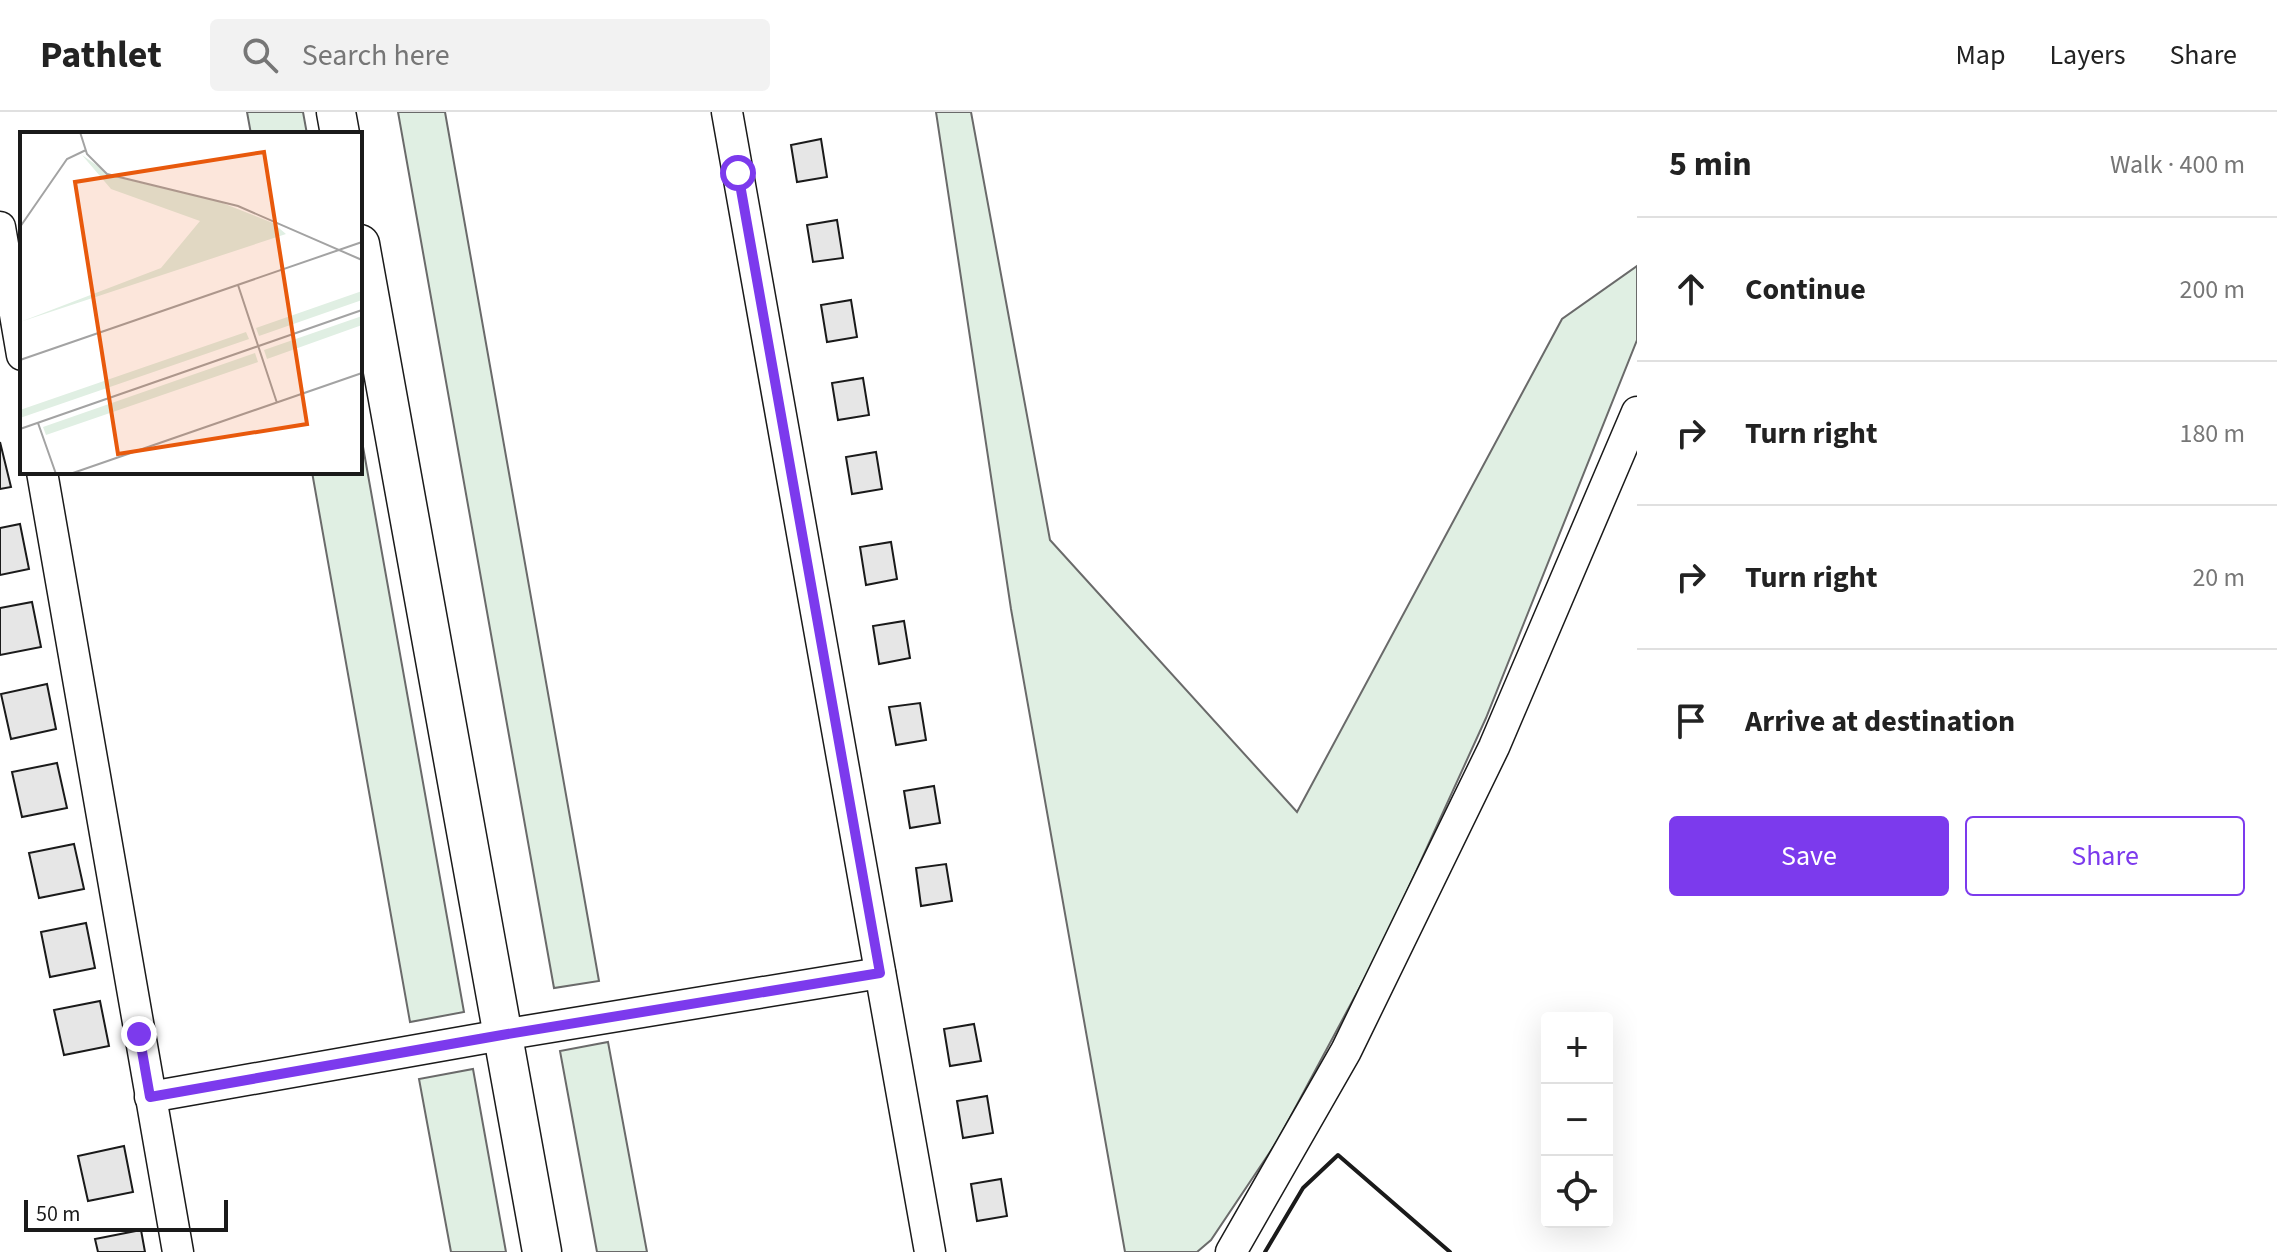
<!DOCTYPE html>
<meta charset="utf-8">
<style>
:root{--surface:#fff;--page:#f2f2f2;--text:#222;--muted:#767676;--line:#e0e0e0;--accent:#7c3aed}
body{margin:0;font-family:"Source Sans 3",sans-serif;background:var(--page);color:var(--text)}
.controls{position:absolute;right:24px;bottom:24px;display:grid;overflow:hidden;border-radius:8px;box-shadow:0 8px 32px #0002}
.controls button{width:72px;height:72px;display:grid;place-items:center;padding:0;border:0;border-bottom:2px solid var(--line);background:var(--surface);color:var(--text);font:40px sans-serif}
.scale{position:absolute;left:24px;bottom:20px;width:204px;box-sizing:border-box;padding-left:8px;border:4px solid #1a1a1a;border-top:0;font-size:22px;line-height:28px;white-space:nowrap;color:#1a1a1a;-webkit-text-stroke:6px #fff;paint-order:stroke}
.stop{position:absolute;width:24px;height:24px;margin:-18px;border:6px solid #7c3aed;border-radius:50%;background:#fff}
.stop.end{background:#7c3aed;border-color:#fff;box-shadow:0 2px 8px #0008}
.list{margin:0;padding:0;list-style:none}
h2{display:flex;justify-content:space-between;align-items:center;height:104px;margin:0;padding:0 32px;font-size:34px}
h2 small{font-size:26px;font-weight:400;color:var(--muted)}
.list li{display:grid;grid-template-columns:52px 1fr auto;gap:24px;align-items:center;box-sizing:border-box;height:144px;padding:0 32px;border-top:2px solid var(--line)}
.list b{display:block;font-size:30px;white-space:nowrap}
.list em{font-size:26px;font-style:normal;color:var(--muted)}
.actions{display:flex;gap:16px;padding:24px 32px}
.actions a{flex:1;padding:18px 0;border:2px solid var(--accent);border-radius:8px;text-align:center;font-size:28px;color:var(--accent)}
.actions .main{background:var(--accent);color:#fff}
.icon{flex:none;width:44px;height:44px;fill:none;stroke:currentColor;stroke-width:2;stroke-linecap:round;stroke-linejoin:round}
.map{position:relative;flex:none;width:1637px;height:1140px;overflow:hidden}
header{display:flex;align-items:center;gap:48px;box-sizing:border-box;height:112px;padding:0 40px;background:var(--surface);border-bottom:2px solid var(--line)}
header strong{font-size:38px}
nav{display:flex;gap:44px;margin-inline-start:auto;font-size:28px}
.search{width:560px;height:72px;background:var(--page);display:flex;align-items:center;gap:20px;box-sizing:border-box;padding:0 28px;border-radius:8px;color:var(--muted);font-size:30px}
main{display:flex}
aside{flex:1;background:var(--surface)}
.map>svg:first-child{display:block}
.green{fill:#e0efe3;stroke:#6a6a6a;stroke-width:2}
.building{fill:#e6e6e6;stroke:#1a1a1a;stroke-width:2}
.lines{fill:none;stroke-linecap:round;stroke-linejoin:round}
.minor-casing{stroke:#1a1a1a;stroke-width:33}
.major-casing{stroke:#1a1a1a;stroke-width:41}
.minor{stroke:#fff;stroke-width:30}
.major{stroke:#fff;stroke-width:38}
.wall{stroke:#1a1a1a;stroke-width:4}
.route{stroke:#7c3aed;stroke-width:10}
.inset-road{fill:none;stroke:#a3a3a3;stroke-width:2}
.view{fill:#e8590c;fill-opacity:0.15;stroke:#e8590c;stroke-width:4}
.inset-edge{fill:none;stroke:#1a1a1a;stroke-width:4}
</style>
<header>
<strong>Pathlet</strong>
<div class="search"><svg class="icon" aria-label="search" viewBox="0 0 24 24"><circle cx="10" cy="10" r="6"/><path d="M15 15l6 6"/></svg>Search here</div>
<nav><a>Map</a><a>Layers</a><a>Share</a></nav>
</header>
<main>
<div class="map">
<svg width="1637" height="1140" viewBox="0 0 1637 1140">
<rect width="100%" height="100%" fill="#fff"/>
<g class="green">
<polygon points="247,0 303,0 307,22 251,22"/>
<polygon points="398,0 445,0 599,869 554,876"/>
<polygon points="936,0 971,0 1050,428 1297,700 1562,207 1637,154 1637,228 1486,606 1383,832 1278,1028 1211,1128 1197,1140 1125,1140 1011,497"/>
<polygon points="360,318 464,900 410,910 312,360 360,360"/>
<polygon points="608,930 647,1140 597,1140 560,939"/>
<polygon points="473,957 506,1140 451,1140 419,967"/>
</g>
<g class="building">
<polygon points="821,27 827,65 797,70 791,33"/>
<polygon points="837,108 843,146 813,150 807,113"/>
<polygon points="851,188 857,225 827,230 821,193"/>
<polygon points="863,266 869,303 838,308 832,271"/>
<polygon points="0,330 11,375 0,377"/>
<polygon points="876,340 882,377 852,382 846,345"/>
<polygon points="20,412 29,457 0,463 0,416"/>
<polygon points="891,430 897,467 866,473 860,435"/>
<polygon points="32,490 41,535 0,543 0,496"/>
<polygon points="904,509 910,546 879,552 873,514"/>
<polygon points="47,572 56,617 11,627 1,582"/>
<polygon points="920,591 926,628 896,633 889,595"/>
<polygon points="57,651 67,696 22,705 12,660"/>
<polygon points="934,674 940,711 910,716 904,679"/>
<polygon points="74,732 84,777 39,786 29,741"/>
<polygon points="946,752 952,789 921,794 916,756"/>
<polygon points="86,811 95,856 50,865 41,820"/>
<polygon points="100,889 109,934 64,943 54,898"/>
<polygon points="974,912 981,949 950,954 944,917"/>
<polygon points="987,984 993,1021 963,1026 957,989"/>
<polygon points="124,1034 133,1080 88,1089 78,1044"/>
<polygon points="1001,1067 1007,1104 977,1109 971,1072"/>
<polygon points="141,1118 145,1140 98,1140 95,1127"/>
</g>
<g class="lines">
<g class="minor-casing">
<g id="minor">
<polyline points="727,0 930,1140"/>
<polyline points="0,115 22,243"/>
<polyline points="42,360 178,1140"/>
<polyline points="150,985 502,923 880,861"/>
<polyline points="1231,1140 1346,939 1494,635 1637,300"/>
</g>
</g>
<g class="major-casing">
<g id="major">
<polyline points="336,0 340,22"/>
<polyline points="360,132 542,1140"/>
</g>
</g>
<use href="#minor" class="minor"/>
<use href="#major" class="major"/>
<polyline class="wall" points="1265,1140 1303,1076 1338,1043 1450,1140"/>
</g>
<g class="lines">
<polyline class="route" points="139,922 150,985 502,923 880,861 738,61"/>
</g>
<g transform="translate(20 20)">
<rect width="342" height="342" fill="#fff"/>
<path d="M62 23 92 44 200 70 253 91 266 102 0 190 141 136 180 89 91 57ZM342 159V168L239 204 236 196ZM342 184V193L247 227 244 218ZM226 200 229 207 0 286V278ZM235 221 238 230 26 303 23 295Z" fill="#e0efe3"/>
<path class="inset-road" d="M60 0 67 22 87 42 218 74 342 128M0 95 47 27 66 18M218 153 257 271M0 228 342 110M18 291 36 342M0 297 342 178M50 342 342 241"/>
<path class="view" d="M244 20 287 292 98 322 55 50Z"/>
<rect width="342" height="342" class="inset-edge"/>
</g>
</svg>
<div class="controls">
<button>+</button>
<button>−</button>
<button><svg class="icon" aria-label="locate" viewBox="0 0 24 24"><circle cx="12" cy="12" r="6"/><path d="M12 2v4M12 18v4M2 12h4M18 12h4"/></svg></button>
</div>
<div class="scale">50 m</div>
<div class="stop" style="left:738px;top:61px"></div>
<div class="stop end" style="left:139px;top:922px"></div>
</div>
<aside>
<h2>5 min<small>Walk · 400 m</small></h2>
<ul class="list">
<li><svg class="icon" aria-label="ahead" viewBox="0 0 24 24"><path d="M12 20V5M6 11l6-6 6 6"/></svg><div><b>Continue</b></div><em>200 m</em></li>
<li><svg class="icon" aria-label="right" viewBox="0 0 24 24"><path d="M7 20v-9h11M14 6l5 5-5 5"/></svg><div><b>Turn right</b></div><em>180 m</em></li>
<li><svg class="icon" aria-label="right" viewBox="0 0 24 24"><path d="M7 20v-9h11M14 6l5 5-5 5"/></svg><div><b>Turn right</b></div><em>20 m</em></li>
<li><svg class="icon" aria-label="arrive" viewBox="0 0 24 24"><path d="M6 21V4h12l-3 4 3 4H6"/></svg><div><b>Arrive at destination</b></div></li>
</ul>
<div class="actions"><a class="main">Save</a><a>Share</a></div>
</aside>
</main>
